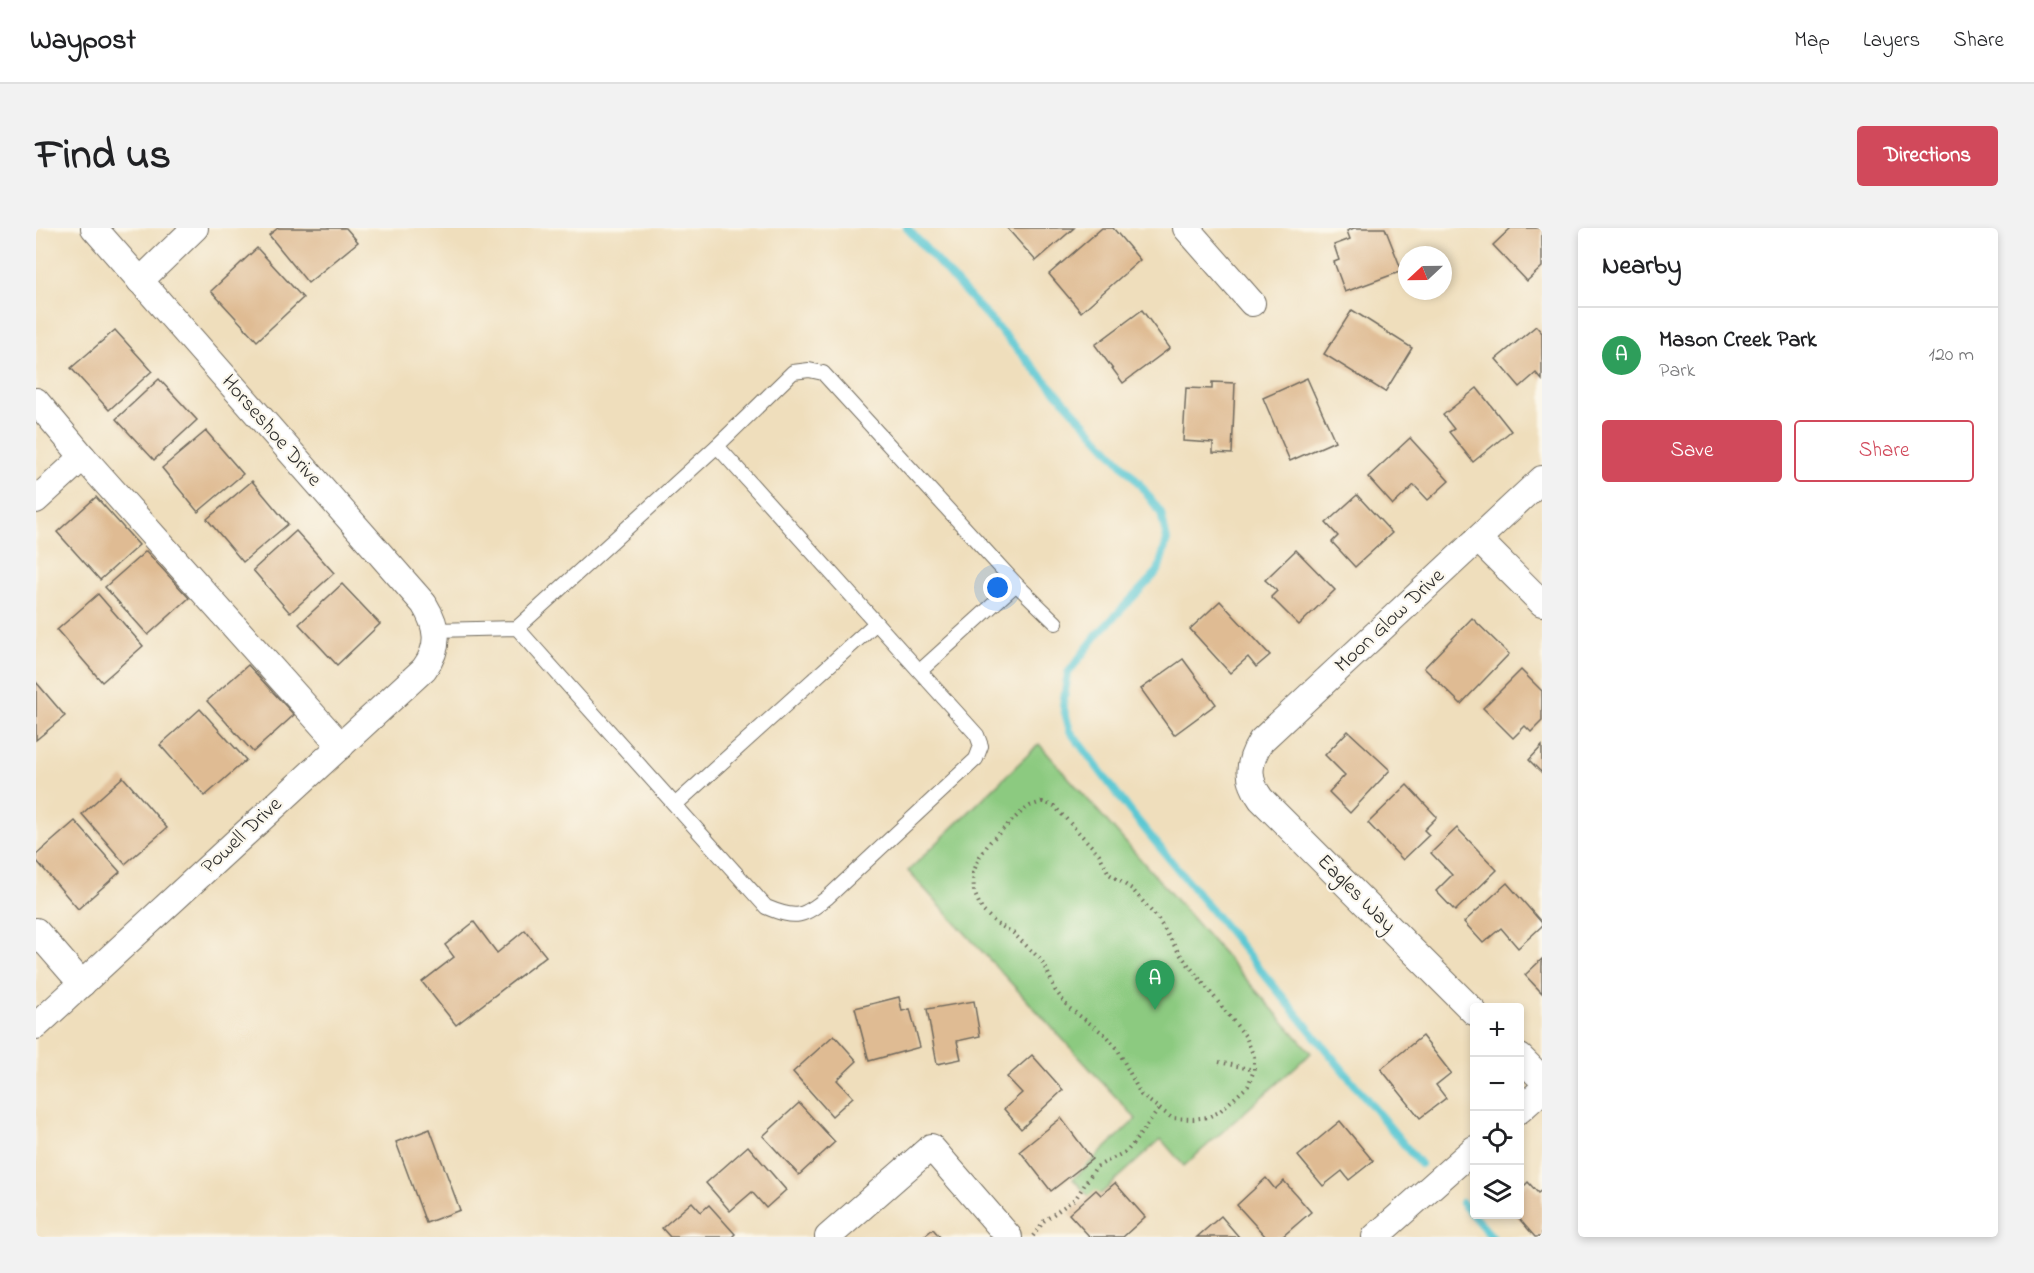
<!DOCTYPE html>
<meta charset="utf-8">
<style>
:root{--surface:#fff;--page:#f2f2f2;--text:#202124;--muted:#757577;--line:#e0e0e0;--accent:#d1495b}
body{margin:0;font-family:"Indie Flower",sans-serif;background:var(--page);color:var(--text)}
.controls{position:absolute;right:18px;bottom:18px;display:grid;overflow:hidden;border-radius:6px;box-shadow:0 3px 9px #0003}
.controls button{width:54px;height:54px;display:grid;place-items:center;padding:0;border:0;border-bottom:2px solid var(--line);background:var(--surface);color:var(--text);font:30px sans-serif}
.compass{position:absolute;left:1362px;top:18px;width:54px;height:54px;border-radius:50%;background:var(--surface);box-shadow:0 3px 9px #0003;rotate:248deg}
.you{position:absolute;left:962px;top:360px;width:21px;height:21px;margin:-15px;border:4px solid #fff;border-radius:50%;background:#1a73e8;box-shadow:0 0 0 9px #1a73e833}
.badge{display:grid;place-items:center;width:39px;height:39px;border-radius:50%;background:var(--accent);color:#fff;font-size:20px;font-weight:700}
.pin{position:absolute;translate:-50% -50px;filter:drop-shadow(0 2px 3px #0008)}
.pin::after{content:'';position:absolute;top:32px;width:21px;height:18px;background:inherit;clip-path:polygon(0 0,100% 0,50% 100%)}
.list{margin:0;padding:0;list-style:none}
h2{display:flex;justify-content:space-between;align-items:center;height:78px;margin:0;padding:0 24px;font-size:26px}
h2 small{font-size:20px;font-weight:400;color:var(--muted)}
.list li{display:grid;grid-template-columns:39px 1fr auto;gap:18px;align-items:center;box-sizing:border-box;height:96px;padding:0 24px;border-top:2px solid var(--line)}
.list b{display:block;font-size:22px;white-space:nowrap}
.list p{margin:0;font-size:20px;white-space:nowrap;color:var(--muted)}
.list em{font-size:20px;font-style:normal;color:var(--muted)}
.actions{display:flex;gap:12px;padding:18px 24px}
.actions a{flex:1;padding:14px 0;border:2px solid var(--accent);border-radius:6px;text-align:center;font-size:21px;color:var(--accent)}
.actions .main{background:var(--accent);color:#fff}
.icon{flex:none;width:33px;height:33px;fill:none;stroke:currentColor;stroke-width:2;stroke-linecap:round;stroke-linejoin:round}
.map{position:relative;flex:none;width:1506px;height:1009px;overflow:hidden;border-radius:6px}
header{display:flex;align-items:center;gap:36px;box-sizing:border-box;height:84px;padding:0 30px;background:var(--surface);border-bottom:2px solid var(--line)}
header strong{font-size:28px}
nav{display:flex;gap:33px;margin-inline-start:auto;font-size:21px}
.intro{display:flex;align-items:center;justify-content:space-between;box-sizing:border-box;height:144px;padding:0 36px}
h1{margin:0;font-size:42px}
.button{padding:15px 27px;border-radius:6px;background:var(--accent);color:#fff;font-size:21px;font-weight:700}
main{display:flex;gap:36px;padding:0 36px}
aside{flex:1;background:var(--surface);border-radius:6px;box-shadow:0 3px 9px #0003}
.map>svg:first-child{display:block}
.green{fill:#8cca80;stroke:#5c7a56;stroke-width:1.5}
.lines{fill:none;stroke-linecap:round;stroke-linejoin:round}
.stream{stroke:#5cc8d3;stroke-width:8}
.building{fill:#dfbb93}
.service-casing{stroke:#706a5e;stroke-width:16}
.minor-casing{stroke:#706a5e;stroke-width:28}
.path{stroke:#706a5e;stroke-width:4;stroke-dasharray:1.5 4.5;stroke-linecap:butt}
.service{stroke:#fff;stroke-width:14}
.minor{stroke:#fff;stroke-width:26}
.labels{text-anchor:middle;dominant-baseline:central;stroke-width:4.5;stroke-linejoin:round;paint-order:stroke}
.street-label{font-size:21px;fill:#2b2b2b;stroke:#fbf7ec}
</style>
<header>
<strong>Waypost</strong>
<nav><a>Map</a><a>Layers</a><a>Share</a></nav>
</header>
<div class="intro"><h1>Find us</h1><a class="button">Directions</a></div>
<main>
<div class="map">
<svg width="1506" height="1009" viewBox="0 0 1506 1009">
<rect width="100%" height="100%" fill="#fbf7ec"/>
<filter id="ink" filterUnits="userSpaceOnUse"><feTurbulence type="fractalNoise" baseFrequency=".0167" numOctaves="2"/><feDisplacementMap in="SourceGraphic" scale="12" xChannelSelector="R" yChannelSelector="G"/><feConvolveMatrix kernelMatrix="1 2 1 2 8 2 1 2 1" color-interpolation-filters="sRGB"/></filter>
<filter id="wash" filterUnits="userSpaceOnUse"><feTurbulence type="fractalNoise" baseFrequency=".008" numOctaves="4" result="noise"/><feDisplacementMap in="SourceGraphic" scale="24" xChannelSelector="R" yChannelSelector="G"/><feGaussianBlur stdDeviation="1.35" result="paint"/><feColorMatrix in="noise" values="0 0 0 0 0 0 0 0 0 0 0 0 0 0 0 0 0 1.4 0 .05"/><feComposite in="paint" operator="in"/></filter>
<g filter="url(#wash)">
<rect width="100%" height="100%" fill="#efdebc"/>
<polygon class="green" points="1003,516 1275,825 1148,938 1125,911 1057,973 1037,951 1100,891 872,643"/>
<g class="lines">
<g class="stream">
<polyline points="871,0 1102,254 1125,285 1131,312 1122,343 1061,407 1032,445 1027,477 1034,503 1094,583 1384,936"/>
<polyline points="1426,975 1456,1009"/>
</g>
</g>
<g id="blocks">
<g class="building">
<polygon points="242,0 310,0 322,14 272,55 233,7"/>
<polygon points="971,0 1038,0 1000,33"/>
<polygon points="1066,0 1077,0 1104,32 1045,84 1013,46"/>
<polygon points="1318,0 1349,0 1366,43 1309,64 1298,34 1303,32 1298,17 1314,11 1311,3"/>
<polygon points="1475,0 1506,0 1506,39 1491,53 1457,17"/>
<polygon points="221,20 267,70 221,113 175,63"/>
<polygon points="1106,82 1134,120 1087,155 1059,117"/>
<polygon points="1316,82 1376,120 1349,164 1288,126"/>
<polygon points="1500,98 1506,105 1506,152 1500,145 1484,159 1460,131"/>
<polygon points="79,102 116,143 73,182 35,140"/>
<polygon points="1271,150 1299,213 1254,233 1227,170"/>
<polygon points="123,151 161,192 118,232 80,191"/>
<polygon points="1176,154 1199,155 1196,226 1177,225 1177,215 1147,213 1150,160 1176,161"/>
<polygon points="1441,160 1475,203 1437,234 1413,204 1418,201 1407,187"/>
<polygon points="170,203 207,246 162,284 126,240"/>
<polygon points="1374,210 1413,253 1392,272 1378,257 1357,277 1332,249"/>
<polygon points="216,253 252,296 207,334 171,291"/>
<polygon points="1321,267 1356,305 1319,339 1296,314 1302,308 1290,295"/>
<polygon points="60,269 103,317 64,352 21,304"/>
<polygon points="260,303 298,345 254,385 217,342"/>
<polygon points="1260,322 1299,362 1263,397 1235,369 1241,363 1229,352"/>
<polygon points="110,323 153,370 112,407 69,359"/>
<polygon points="306,356 344,396 301,437 263,396"/>
<polygon points="62,366 107,418 66,454 21,402"/>
<polygon points="1184,373 1234,427 1220,439 1212,429 1194,445 1154,401"/>
<polygon points="1436,390 1473,426 1425,476 1388,440"/>
<polygon points="1147,431 1180,476 1138,507 1105,461"/>
<polygon points="212,437 258,487 217,524 171,473"/>
<polygon points="1485,442 1506,463 1506,493 1495,504 1489,498 1477,510 1447,480"/>
<polygon points="0,454 29,488 0,512"/>
<polygon points="164,481 210,532 169,568 124,517"/>
<polygon points="1312,503 1354,542 1314,585 1293,564 1309,547 1289,527"/>
<polygon points="1506,518 1506,545 1493,532"/>
<polygon points="87,549 131,600 89,636 46,586"/>
<polygon points="1371,557 1401,589 1388,602 1393,607 1367,632 1332,595"/>
<polygon points="39,593 84,644 42,681 0,632 0,627"/>
<polygon points="1421,600 1461,642 1419,683 1400,663 1416,647 1395,625"/>
<polygon points="1471,655 1506,695 1506,698 1482,720 1465,700 1447,715 1428,694"/>
<polygon points="438,694 461,725 489,702 510,728 420,797 386,754 418,729 409,717"/>
<polygon points="1506,731 1506,765 1489,747"/>
<polygon points="863,769 866,783 874,781 884,819 833,833 819,780"/>
<polygon points="938,773 944,808 921,813 925,831 901,836 891,781"/>
<polygon points="798,807 821,833 801,852 817,869 796,888 757,844"/>
<polygon points="1386,808 1415,845 1400,857 1410,870 1384,890 1345,841"/>
<polygon points="996,827 1027,862 985,901 968,881 986,865 971,849"/>
<polygon points="763,875 799,914 763,947 727,908"/>
<polygon points="1025,890 1056,931 1015,963 984,923"/>
<polygon points="1304,893 1337,933 1313,952 1306,943 1287,958 1262,928"/>
<polygon points="394,901 424,982 390,995 360,914"/>
<polygon points="712,918 750,962 730,980 716,964 694,983 670,955"/>
<polygon points="1230,950 1239,961 1248,953 1275,984 1246,1009 1230,1009 1201,977"/>
<polygon points="1492,954 1502,965 1506,962 1506,1009 1499,1009 1479,986 1484,986 1484,962"/>
<polygon points="1079,955 1109,989 1087,1009 1054,1009 1033,986 1060,962 1065,967"/>
<polygon points="656,974 665,984 673,977 699,1006 696,1009 634,1009 626,1000"/>
<polygon points="1185,988 1203,1009 1161,1009"/>
<polygon points="897,1001 904,1009 887,1009"/>
</g>
</g>
</g>
<g filter="url(#ink)">
<use href="#blocks" fill-opacity="0" stroke="#706a5e" stroke-width="1.5"/>
<g class="lines">
<g class="service-casing">
<g id="service">
<polyline points="681,218 757,144 773,142 787,145 980,356 1020,395"/>
<path d="M399 402 481 400 681 218 941 507 945 518 940 531 792 669C767 689 761 692 730 679L481 400"/>
<polyline points="884,443 980,356"/>
<polyline points="640,576 840,395"/>
</g>
</g>
<g class="minor-casing">
<g id="minor">
<polyline points="1150,0 1216,75"/>
<polyline points="104,53 159,0"/>
<polyline points="0,173 47,229 305,518"/>
<polyline points="0,272 47,229"/>
<polyline points="1442,311 1506,375"/>
<polyline points="0,703 46,756"/>
<path d="M1438 784 1225 571C1210 551 1212 534 1225 513L1506 251"/>
<path d="M0 798 388 441C405 418 402 399 388 376L58 0"/>
<polyline points="1484,829 1506,851"/>
<polyline points="1484,882 1506,862"/>
<polyline points="792,1009 895,919 973,1009"/>
<polyline points="1339,1009 1438,921"/>
</g>
</g>
<g class="path">
<polygon points="1006,574 1018,578 1063,626 1073,646 1096,661 1122,691 1143,725 1210,809 1218,829 1218,842 1212,858 1183,884 1172,889 1157,891 1136,890 1105,867 1081,820 1071,808 1033,780 1019,762 1010,740 1003,730 977,705 960,695 946,682 938,664 937,645 944,628 954,614 983,586 994,578"/>
<polyline points="1183,834 1218,842"/>
<polyline points="997,1008 1008,993 1040,970 1060,939 1091,923 1097,916 1123,881"/>
</g>
<use href="#service" class="service"/>
<use href="#minor" class="minor"/>
</g>
</g>
<g class="labels">
<g class="street-label">
<text transform="translate(235 203) rotate(49)">Horseshoe Drive</text>
<text transform="translate(1354 393) rotate(-43)">Moon Glow Drive</text>
<text transform="translate(206 608) rotate(-43)">Powell Drive</text>
<text transform="translate(1320 666) rotate(45)">Eagles Way</text>
</g>
</g>
</svg>
<div class="controls">
<button>+</button>
<button>−</button>
<button><svg class="icon" aria-label="locate" viewBox="0 0 24 24"><circle cx="12" cy="12" r="6"/><path d="M12 2v4M12 18v4M2 12h4M18 12h4"/></svg></button>
<button><svg class="icon" aria-label="layers" viewBox="0 0 24 24"><path d="M12 4l9 5-9 5-9-5zM3 14l9 5 9-5"/></svg></button>
</div>
<svg class="compass" viewBox="-18 -18 36 36"><path d="M0-13l5 13h-10z" fill="#e53935"/><path d="M0 13l5-13h-10z" fill="#757577"/></svg>
<div class="you"></div>
<div class="pin badge" style="left:1119px;top:782px;background:#2e9e5b">A</div>
</div>
<aside>
<h2>Nearby<small></small></h2>
<ul class="list">
<li><span class="badge" style="background:#2e9e5b">A</span><div><b>Mason Creek Park</b><p>Park</p></div><em>120 m</em></li>
</ul>
<div class="actions"><a class="main">Save</a><a>Share</a></div>
</aside>
</main>
